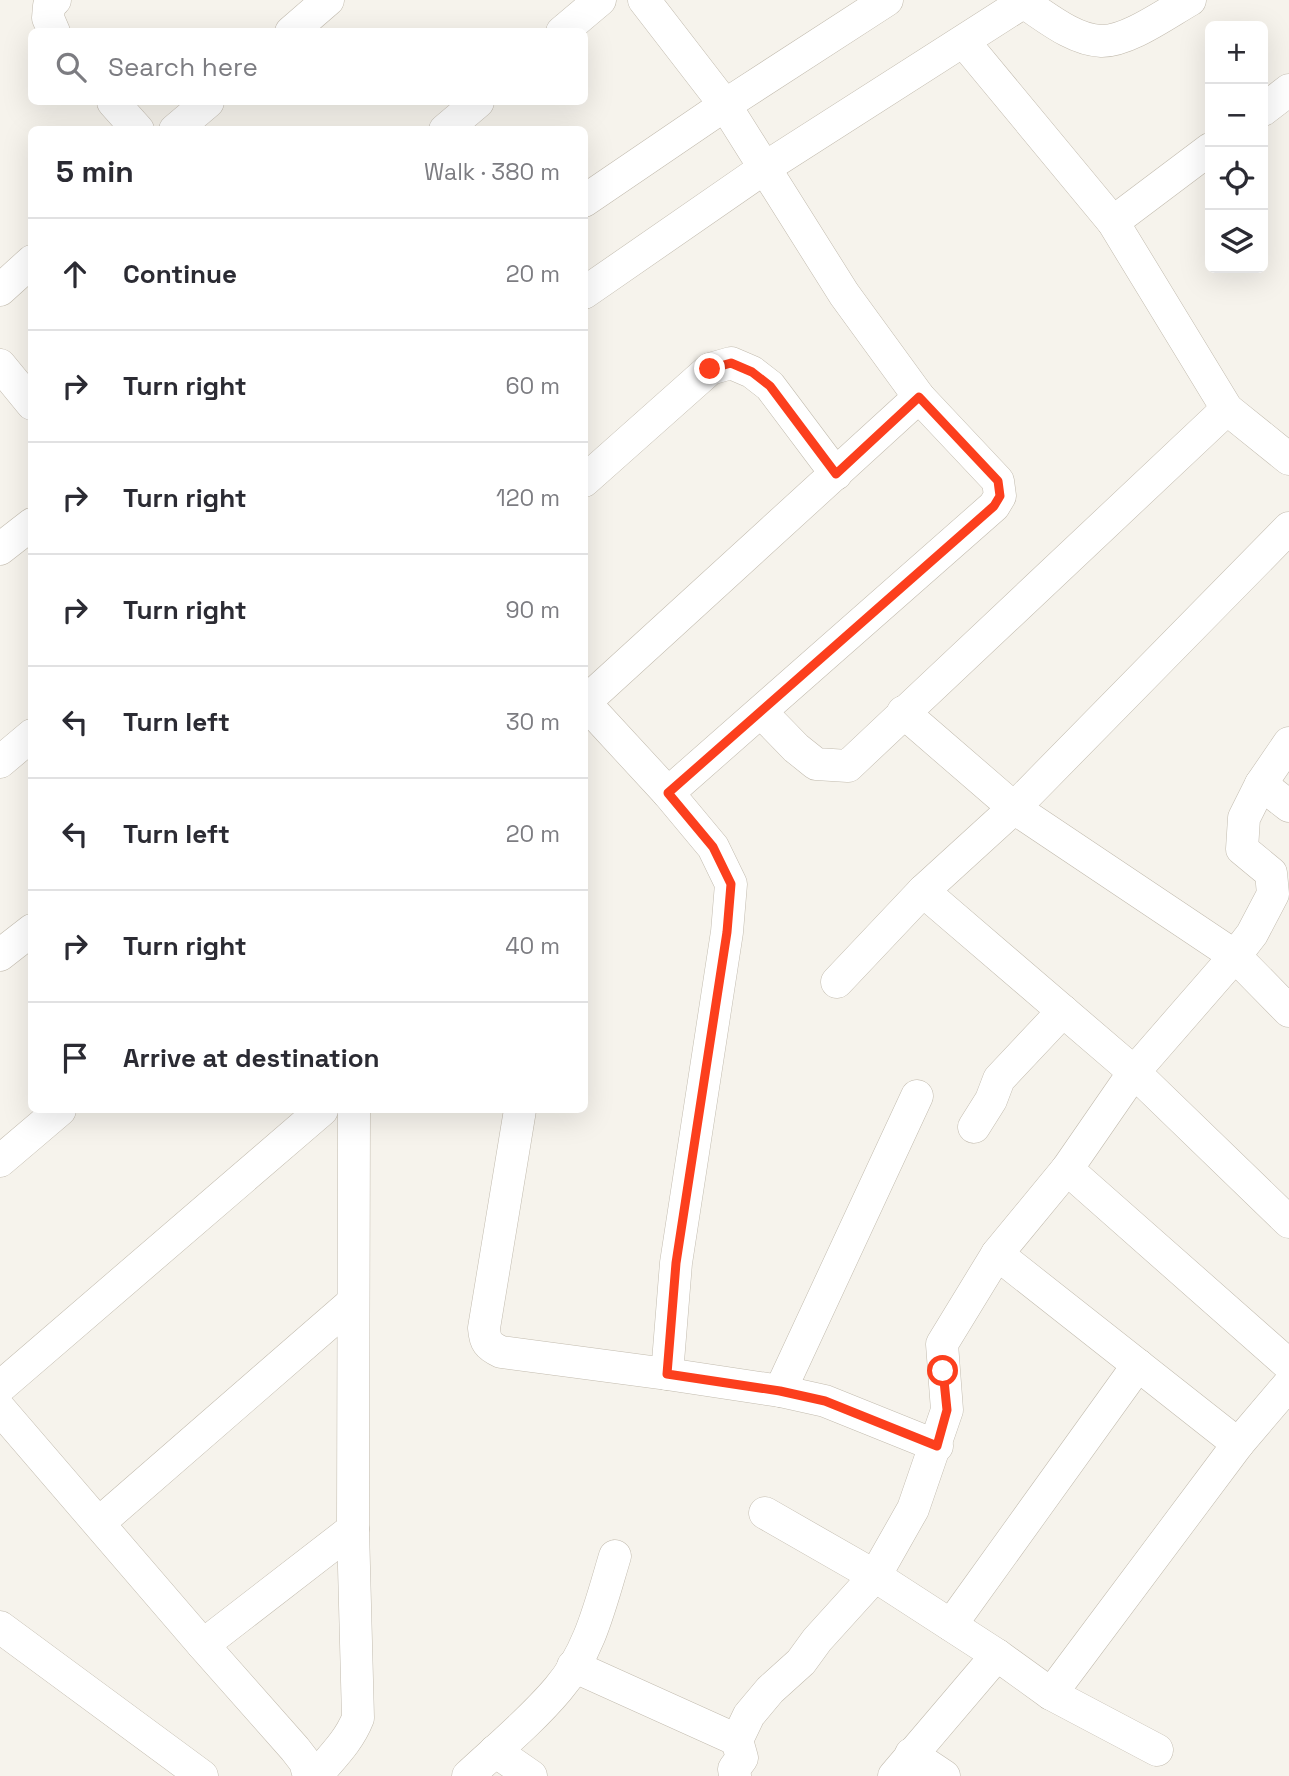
<!DOCTYPE html>
<meta charset="utf-8">
<style>
:root{--surface:#fff;--page:#f7f7f7;--text:#2b2b33;--muted:#7c7c81;--line:#e1e1e2}
body{margin:0;font-family:"Space Grotesk",sans-serif;background:var(--page);color:var(--text)}
.controls{position:absolute;right:21px;top:21px;display:grid;overflow:hidden;border-radius:10px;box-shadow:0 7px 28px #0002}
.controls button{width:63px;height:63px;display:grid;place-items:center;padding:0;border:0;border-bottom:2px solid var(--line);background:var(--surface);color:var(--text);font:35px sans-serif}
.stop{position:absolute;width:21px;height:21px;margin:-16px;border:5px solid #fc3f1d;border-radius:50%;background:#fff}
.stop.end{background:#fc3f1d;border-color:#fff;box-shadow:0 2px 7px #0008}
.list{margin:0;padding:0;list-style:none}
h2{display:flex;justify-content:space-between;align-items:center;height:91px;margin:0;padding:0 28px;font-size:30px}
h2 small{font-size:23px;font-weight:400;color:var(--muted)}
.list li{display:grid;grid-template-columns:46px 1fr auto;gap:21px;align-items:center;box-sizing:border-box;height:112px;padding:0 28px;border-top:2px solid var(--line)}
.list b{display:block;font-size:26px;white-space:nowrap}
.list em{font-size:23px;font-style:normal;color:var(--muted)}
.icon{flex:none;width:38px;height:38px;fill:none;stroke:currentColor;stroke-width:2;stroke-linecap:round;stroke-linejoin:round}
.map{position:relative;flex:none;width:1289px;height:1776px;overflow:hidden}
.search{position:absolute;background:var(--surface);box-shadow:0 7px 28px #0002;left:28px;top:28px;width:560px;height:77px;display:flex;align-items:center;gap:18px;box-sizing:border-box;padding:0 24px;border-radius:10px;color:var(--muted);font-size:26px}
.panel{position:absolute;background:var(--surface);box-shadow:0 7px 28px #0002;left:28px;top:126px;width:560px;height:987px;border-radius:10px}
.map>svg:first-child{display:block}
.lines{fill:none;stroke-linecap:round;stroke-linejoin:round}
.minor-casing{stroke:#c2bbae;stroke-width:33}
.minor{stroke:#fff;stroke-width:32}
.route{stroke:#fc3f1d;stroke-width:9}
</style>
<div class="map">
<svg width="1289" height="1776" viewBox="0 0 1289 1776">
<rect width="100%" height="100%" fill="#f6f3ec"/>
<g class="lines">
<g class="minor-casing">
<g id="minor">
<polyline points="644,0 725,105 844,294 919,397 998,481 1000,496 994,506 668,793"/>
<path d="M1023 2C1045 16 1073 40 1101 41 1127 42 1167 13 1190 0"/>
<polyline points="54,32 48,18 49,6 55,0"/>
<polyline points="291,32 328,0"/>
<polyline points="562,32 600,0"/>
<polyline points="964,42 1113,222 1227,409 1289,459"/>
<polyline points="113,102 138,130"/>
<polyline points="1263,110 1289,90"/>
<polyline points="175,130 208,102"/>
<polyline points="445,130 478,102"/>
<polyline points="584,201 725,105 887,0"/>
<polyline points="1113,222 1210,149"/>
<polyline points="0,290 32,261"/>
<polyline points="584,293 766,167 1027,0"/>
<polyline points="0,365 32,404"/>
<polyline points="584,481 710,369 731,363 752,372 770,386 836,474"/>
<polyline points="0,549 32,524"/>
<polyline points="584,703 919,397"/>
<polyline points="761,712 796,748 816,764 848,766 1227,409"/>
<polyline points="903,712 1014,808 1235,956 1289,1011"/>
<polyline points="0,762 32,735"/>
<polyline points="1261,784 1289,806"/>
<polyline points="923,891 1134,1072 1289,1222"/>
<polyline points="0,955 32,930"/>
<polyline points="837,982 923,891 1014,808 1289,528"/>
<path d="M520 1110 484 1328C485 1342 488 1346 501 1352L667 1374 676 1263 727 932 731 884 713 847 668 793 585 703"/>
<polyline points="974,1127 991,1100 999,1079 1063,1011"/>
<polyline points="0,1161 60,1110"/>
<polyline points="1067,1169 1289,1365"/>
<polyline points="667,1374 780,1391 917,1096"/>
<polyline points="0,1387 322,1110"/>
<polyline points="780,1391 825,1401 937,1446"/>
<polyline points="0,1409 203,1645 295,1749 305,1762 309,1776"/>
<polyline points="1238,1444 997,1254 1067,1169 1134,1072 1235,956 1252,934 1273,894 1271,873 1242,849 1244,818 1261,784 1289,743"/>
<polyline points="765,1513 875,1576 997,1655 1051,1694 1157,1750"/>
<polyline points="99,1523 352,1303"/>
<polyline points="951,1625 1138,1365"/>
<polyline points="0,1627 202,1776"/>
<polyline points="203,1645 353,1529"/>
<polyline points="573,1666 737,1740"/>
<polyline points="1051,1694 1238,1444 1289,1384"/>
<polyline points="495,1751 531,1776"/>
<polyline points="911,1754 944,1776"/>
<path d="M316 1776C332 1757 349 1741 358 1718L353 1529 354 1110"/>
<path d="M468 1776C498 1748 531 1721 558 1689 590 1652 601 1602 615 1556"/>
<polyline points="735,1776 734,1769 742,1758 737,1740 749,1715 770,1690 801,1662 817,1640 875,1576 913,1509 947,1410 942,1344 997,1254"/>
<polyline points="894,1776 997,1655"/>
</g>
</g>
<use href="#minor" class="minor"/>
</g>
<g class="lines">
<polyline class="route" points="710,369 731,363 752,372 770,386 836,474 919,397 998,481 1000,496 994,506 668,793 713,847 731,884 727,932 676,1263 667,1374 780,1391 825,1401 937,1446 947,1410 943,1371"/>
</g>
</svg>
<div class="controls">
<button>+</button>
<button>−</button>
<button><svg class="icon" aria-label="locate" viewBox="0 0 24 24"><circle cx="12" cy="12" r="6"/><path d="M12 2v4M12 18v4M2 12h4M18 12h4"/></svg></button>
<button><svg class="icon" aria-label="layers" viewBox="0 0 24 24"><path d="M12 4l9 5-9 5-9-5zM3 14l9 5 9-5"/></svg></button>
</div>
<div class="stop" style="left:943px;top:1371px"></div>
<div class="stop end" style="left:710px;top:369px"></div>
<div class="search"><svg class="icon" aria-label="search" viewBox="0 0 24 24"><circle cx="10" cy="10" r="6"/><path d="M15 15l6 6"/></svg>Search here</div>
<section class="panel">
<h2>5 min<small>Walk · 380 m</small></h2>
<ul class="list">
<li><svg class="icon" aria-label="ahead" viewBox="0 0 24 24"><path d="M12 20V5M6 11l6-6 6 6"/></svg><div><b>Continue</b></div><em>20 m</em></li>
<li><svg class="icon" aria-label="right" viewBox="0 0 24 24"><path d="M7 20v-9h11M14 6l5 5-5 5"/></svg><div><b>Turn right</b></div><em>60 m</em></li>
<li><svg class="icon" aria-label="right" viewBox="0 0 24 24"><path d="M7 20v-9h11M14 6l5 5-5 5"/></svg><div><b>Turn right</b></div><em>120 m</em></li>
<li><svg class="icon" aria-label="right" viewBox="0 0 24 24"><path d="M7 20v-9h11M14 6l5 5-5 5"/></svg><div><b>Turn right</b></div><em>90 m</em></li>
<li><svg class="icon" aria-label="left" viewBox="0 0 24 24"><path d="M17 20v-9H6M10 6l-5 5 5 5"/></svg><div><b>Turn left</b></div><em>30 m</em></li>
<li><svg class="icon" aria-label="left" viewBox="0 0 24 24"><path d="M17 20v-9H6M10 6l-5 5 5 5"/></svg><div><b>Turn left</b></div><em>20 m</em></li>
<li><svg class="icon" aria-label="right" viewBox="0 0 24 24"><path d="M7 20v-9h11M14 6l5 5-5 5"/></svg><div><b>Turn right</b></div><em>40 m</em></li>
<li><svg class="icon" aria-label="arrive" viewBox="0 0 24 24"><path d="M6 21V4h12l-3 4 3 4H6"/></svg><div><b>Arrive at destination</b></div></li>
</ul>
</section>
</div>
